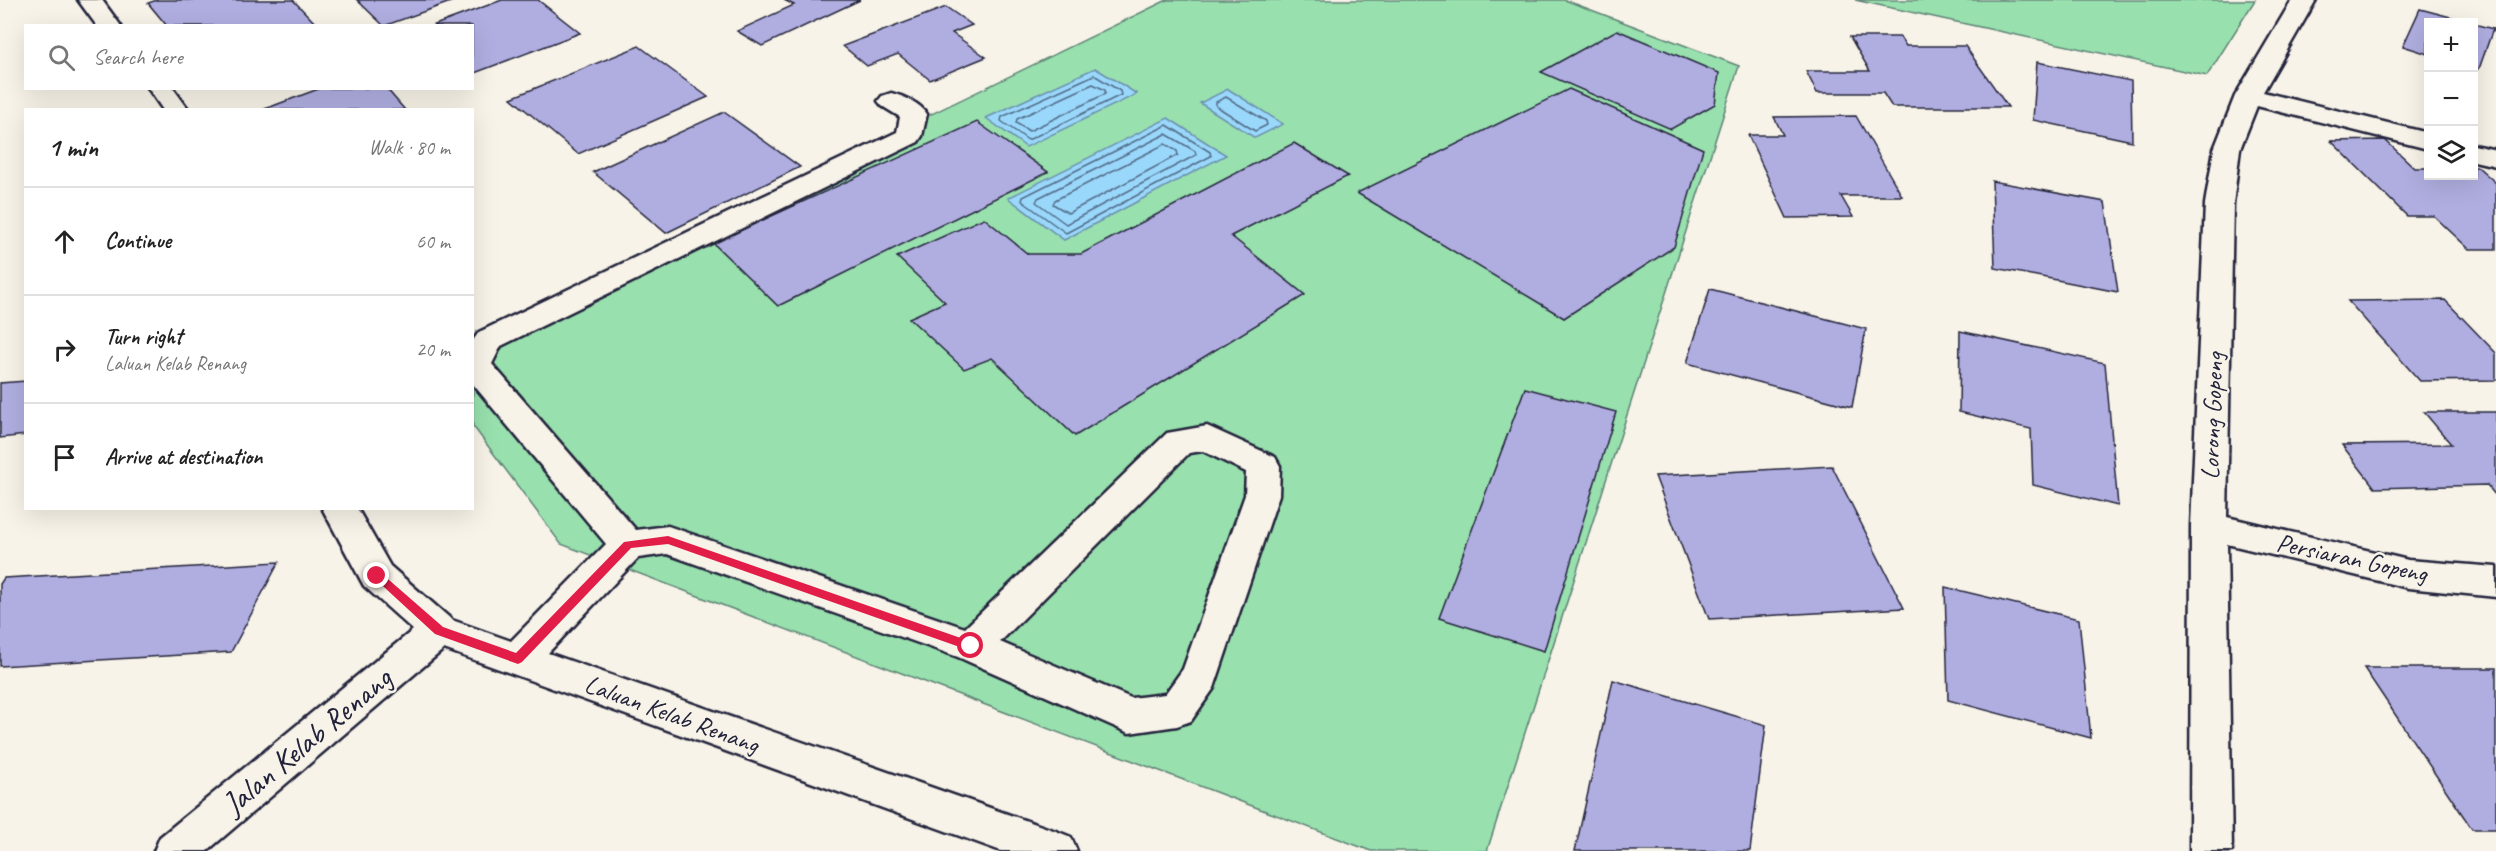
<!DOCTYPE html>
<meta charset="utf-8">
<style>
:root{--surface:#fff;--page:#f2f2f2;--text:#222;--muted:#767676;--line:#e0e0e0}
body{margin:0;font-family:Caveat,sans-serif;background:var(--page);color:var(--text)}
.controls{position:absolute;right:18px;top:18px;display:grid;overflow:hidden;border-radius:0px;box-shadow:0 6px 24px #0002}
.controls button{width:54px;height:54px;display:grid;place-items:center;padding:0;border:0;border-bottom:2px solid var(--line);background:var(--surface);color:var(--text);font:30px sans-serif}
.stop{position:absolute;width:18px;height:18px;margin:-14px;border:4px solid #e11d48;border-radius:50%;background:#fff}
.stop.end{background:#e11d48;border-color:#fff;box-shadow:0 2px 6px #0008}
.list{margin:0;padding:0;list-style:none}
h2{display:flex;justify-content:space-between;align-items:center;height:78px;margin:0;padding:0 24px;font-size:26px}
h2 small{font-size:20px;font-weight:400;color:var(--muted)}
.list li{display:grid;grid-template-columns:39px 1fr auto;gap:18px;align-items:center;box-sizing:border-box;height:108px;padding:0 24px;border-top:2px solid var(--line)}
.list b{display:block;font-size:22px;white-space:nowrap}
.list p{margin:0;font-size:20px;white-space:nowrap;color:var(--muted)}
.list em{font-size:20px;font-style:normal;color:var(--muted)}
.icon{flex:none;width:33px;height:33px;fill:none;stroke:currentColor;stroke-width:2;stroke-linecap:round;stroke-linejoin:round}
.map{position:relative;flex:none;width:2496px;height:851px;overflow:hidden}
.search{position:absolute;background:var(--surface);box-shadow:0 6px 24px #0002;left:24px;top:24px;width:450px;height:66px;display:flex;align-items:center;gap:15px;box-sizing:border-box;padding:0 21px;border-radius:0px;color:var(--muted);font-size:22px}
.panel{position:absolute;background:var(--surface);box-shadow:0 6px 24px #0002;left:24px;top:108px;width:450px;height:402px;border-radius:0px}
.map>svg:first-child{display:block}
.green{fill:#98e0ae;stroke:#5d8174;stroke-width:1.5}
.water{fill:#9ad8fb;stroke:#6a8fae;stroke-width:1.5}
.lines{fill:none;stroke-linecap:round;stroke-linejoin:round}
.shore{stroke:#526b88;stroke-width:1.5}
.building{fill:#b0aee0;stroke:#22223b;stroke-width:1.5}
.minor-casing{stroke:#22223b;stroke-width:5}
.minor{fill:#f7f3e8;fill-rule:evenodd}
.route{fill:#e11d48}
.labels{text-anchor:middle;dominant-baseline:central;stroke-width:5;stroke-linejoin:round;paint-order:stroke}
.street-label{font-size:26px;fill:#22223b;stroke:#f7f3e8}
.near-street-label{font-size:32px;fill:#22223b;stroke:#f7f3e8}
</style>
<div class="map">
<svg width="2496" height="851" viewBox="0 0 2496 851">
<rect width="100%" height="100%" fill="#f7f3e8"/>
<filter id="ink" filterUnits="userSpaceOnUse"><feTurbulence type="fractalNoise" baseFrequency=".0167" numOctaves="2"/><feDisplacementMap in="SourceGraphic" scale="12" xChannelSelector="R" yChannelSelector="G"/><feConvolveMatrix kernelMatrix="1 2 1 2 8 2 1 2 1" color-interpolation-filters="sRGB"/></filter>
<g filter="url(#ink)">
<g class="green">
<polygon points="1167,0 1565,0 1739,66 1487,851 1371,851 561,544 473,426 473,336"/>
<polygon points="1855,0 2255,0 2207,76"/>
</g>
<g class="water">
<polygon points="1095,68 1137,94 1026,147 986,118"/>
<polygon points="1228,89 1283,124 1255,138 1200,103"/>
<polygon points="1168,118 1226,155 1064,240 1008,198"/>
</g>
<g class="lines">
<g class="shore">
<polygon points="1094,75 1120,91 1121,95 1028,140 1001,121 1002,117"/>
<polygon points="1093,84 1105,90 1105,94 1029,131 1016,123 1017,119"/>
<polygon points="1226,97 1266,121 1267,125 1255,131 1216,106 1216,102"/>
<polygon points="1167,125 1210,152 1211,156 1066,233 1022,201 1023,197"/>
<polygon points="1166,134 1195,151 1196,155 1066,224 1036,202 1038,198"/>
<polygon points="1165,144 1177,151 1178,155 1068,213 1053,204 1055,200"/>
</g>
</g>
<g class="building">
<polygon points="157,0 293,0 318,26 167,26 148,3"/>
<polygon points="357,0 456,0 384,26"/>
<polygon points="502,0 538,0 580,33 472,74 472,26 432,26"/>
<polygon points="784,0 860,0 762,46 737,31 794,5"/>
<polygon points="946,7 972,25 952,33 986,57 930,80 898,54 867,66 843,46"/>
<polygon points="2420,9 2470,22 2428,22 2428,54 2403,46"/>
<polygon points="2474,24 2493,29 2479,69 2474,67"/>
<polygon points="1617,30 1719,73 1715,104 1671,129 1541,72"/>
<polygon points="1850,37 1900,37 1906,46 1965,46 2008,107 1892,107 1883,93 1817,93 1806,71 1870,71"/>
<polygon points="639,46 708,97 578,154 511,98"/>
<polygon points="2037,62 2131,81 2132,141 2033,120"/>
<polygon points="321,88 386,88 405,110 262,110"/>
<polygon points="1569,89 1703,149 1674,247 1564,318 1357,193"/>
<polygon points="724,112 800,167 666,233 593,172"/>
<polygon points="1856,116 1902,196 1841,196 1853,217 1787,218 1748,135 1783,135 1774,117"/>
<polygon points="977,122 1048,172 778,306 713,243"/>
<polygon points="2385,140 2415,168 2428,168 2428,176 2474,176 2474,167 2478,167 2496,183 2496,249 2469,249 2434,216 2407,216 2331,141"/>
<polygon points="1294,143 1348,176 1231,236 1305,295 1075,436 992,358 964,369 909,318 945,302 897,257 984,218 1028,254 1081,254"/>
<polygon points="1992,181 2105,202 2118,292 1995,268"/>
<polygon points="1710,289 1866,329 1852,407 1687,363"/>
<polygon points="2445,300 2496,353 2496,380 2420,381 2348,301"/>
<polygon points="1960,331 2105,363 2118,506 2033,485 2031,429 1959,412"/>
<polygon points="26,381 26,435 0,438 0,383"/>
<polygon points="1525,388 1616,412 1544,651 1439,618"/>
<polygon points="2424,412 2496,412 2496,496 2487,485 2375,488 2342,445 2451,444"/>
<polygon points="1832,466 1904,608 1709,619 1655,476"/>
<polygon points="279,562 231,652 0,666 0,584 4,578"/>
<polygon points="1945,587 2079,619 2091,738 1948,700"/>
<polygon points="2364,668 2496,668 2496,829 2472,829"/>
<polygon points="1613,680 1766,725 1750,851 1575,851"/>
</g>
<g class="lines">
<g class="minor-casing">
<g id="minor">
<polygon points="78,0 102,0 121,26 97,26"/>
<polygon points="2292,0 2316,0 2263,92 2428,133 2428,149 2257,106 2240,149 2233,204 2227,517 2408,560 2496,567 2496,597 2408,588 2227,544 2232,851 2190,851 2191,526 2205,204 2214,149 2235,96"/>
<polygon points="148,88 173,88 189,110 163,110"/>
<path d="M891 93C903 96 920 103 927 114L922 136 918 142 501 346 492 364 636 530 668 526 965 628 1167 433 1207 426 1275 457 1280 466 1279 495 1214 688 1191 721 1177 726 1129 733 958 657 667 554 638 558 548 653 1056 831 1071 837 1077 851H1001L444 649 207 851H154L160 837 413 630 364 586 322 508H357L390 566 452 620 511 641 606 544 472 383V342L479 332 897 132 900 117 882 106 878 101 882 96ZM1203 451 1246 472 1245 495 1183 669 1165 694 1131 698 1000 642 1189 453Z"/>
<polygon points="2474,145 2496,150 2496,166 2474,161"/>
</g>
</g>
<use href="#minor" class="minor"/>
</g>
</g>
<polygon class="route" points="668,536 975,643 976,646 971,651 668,544 631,548 522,662 518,664 435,634 372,576 374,573 381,573 443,627 516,653 624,542"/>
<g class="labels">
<g class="street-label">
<text transform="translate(2212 416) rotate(-88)">Lorong Gopeng</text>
<text transform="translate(2352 558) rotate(12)">Persiaran Gopeng</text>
<text transform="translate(672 714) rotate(20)">Laluan Kelab Renang</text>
</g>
<g class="near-street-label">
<text transform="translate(307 741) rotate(-40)">Jalan Kelab Renang</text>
</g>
</g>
</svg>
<div class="controls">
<button>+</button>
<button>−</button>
<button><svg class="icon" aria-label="layers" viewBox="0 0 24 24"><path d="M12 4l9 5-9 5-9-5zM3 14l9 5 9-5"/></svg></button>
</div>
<div class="stop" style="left:971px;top:646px"></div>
<div class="stop end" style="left:377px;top:576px"></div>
<div class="search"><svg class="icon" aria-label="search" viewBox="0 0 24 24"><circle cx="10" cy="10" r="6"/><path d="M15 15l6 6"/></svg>Search here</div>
<section class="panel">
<h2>1 min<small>Walk · 80 m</small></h2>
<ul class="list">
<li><svg class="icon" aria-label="ahead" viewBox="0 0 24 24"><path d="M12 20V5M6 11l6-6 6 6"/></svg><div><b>Continue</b></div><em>60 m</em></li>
<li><svg class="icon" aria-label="right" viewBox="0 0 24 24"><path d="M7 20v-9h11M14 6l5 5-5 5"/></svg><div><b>Turn right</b><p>Laluan Kelab Renang</p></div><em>20 m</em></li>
<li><svg class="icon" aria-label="arrive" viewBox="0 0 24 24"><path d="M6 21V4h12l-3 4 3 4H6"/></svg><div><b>Arrive at destination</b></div></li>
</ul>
</section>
</div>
